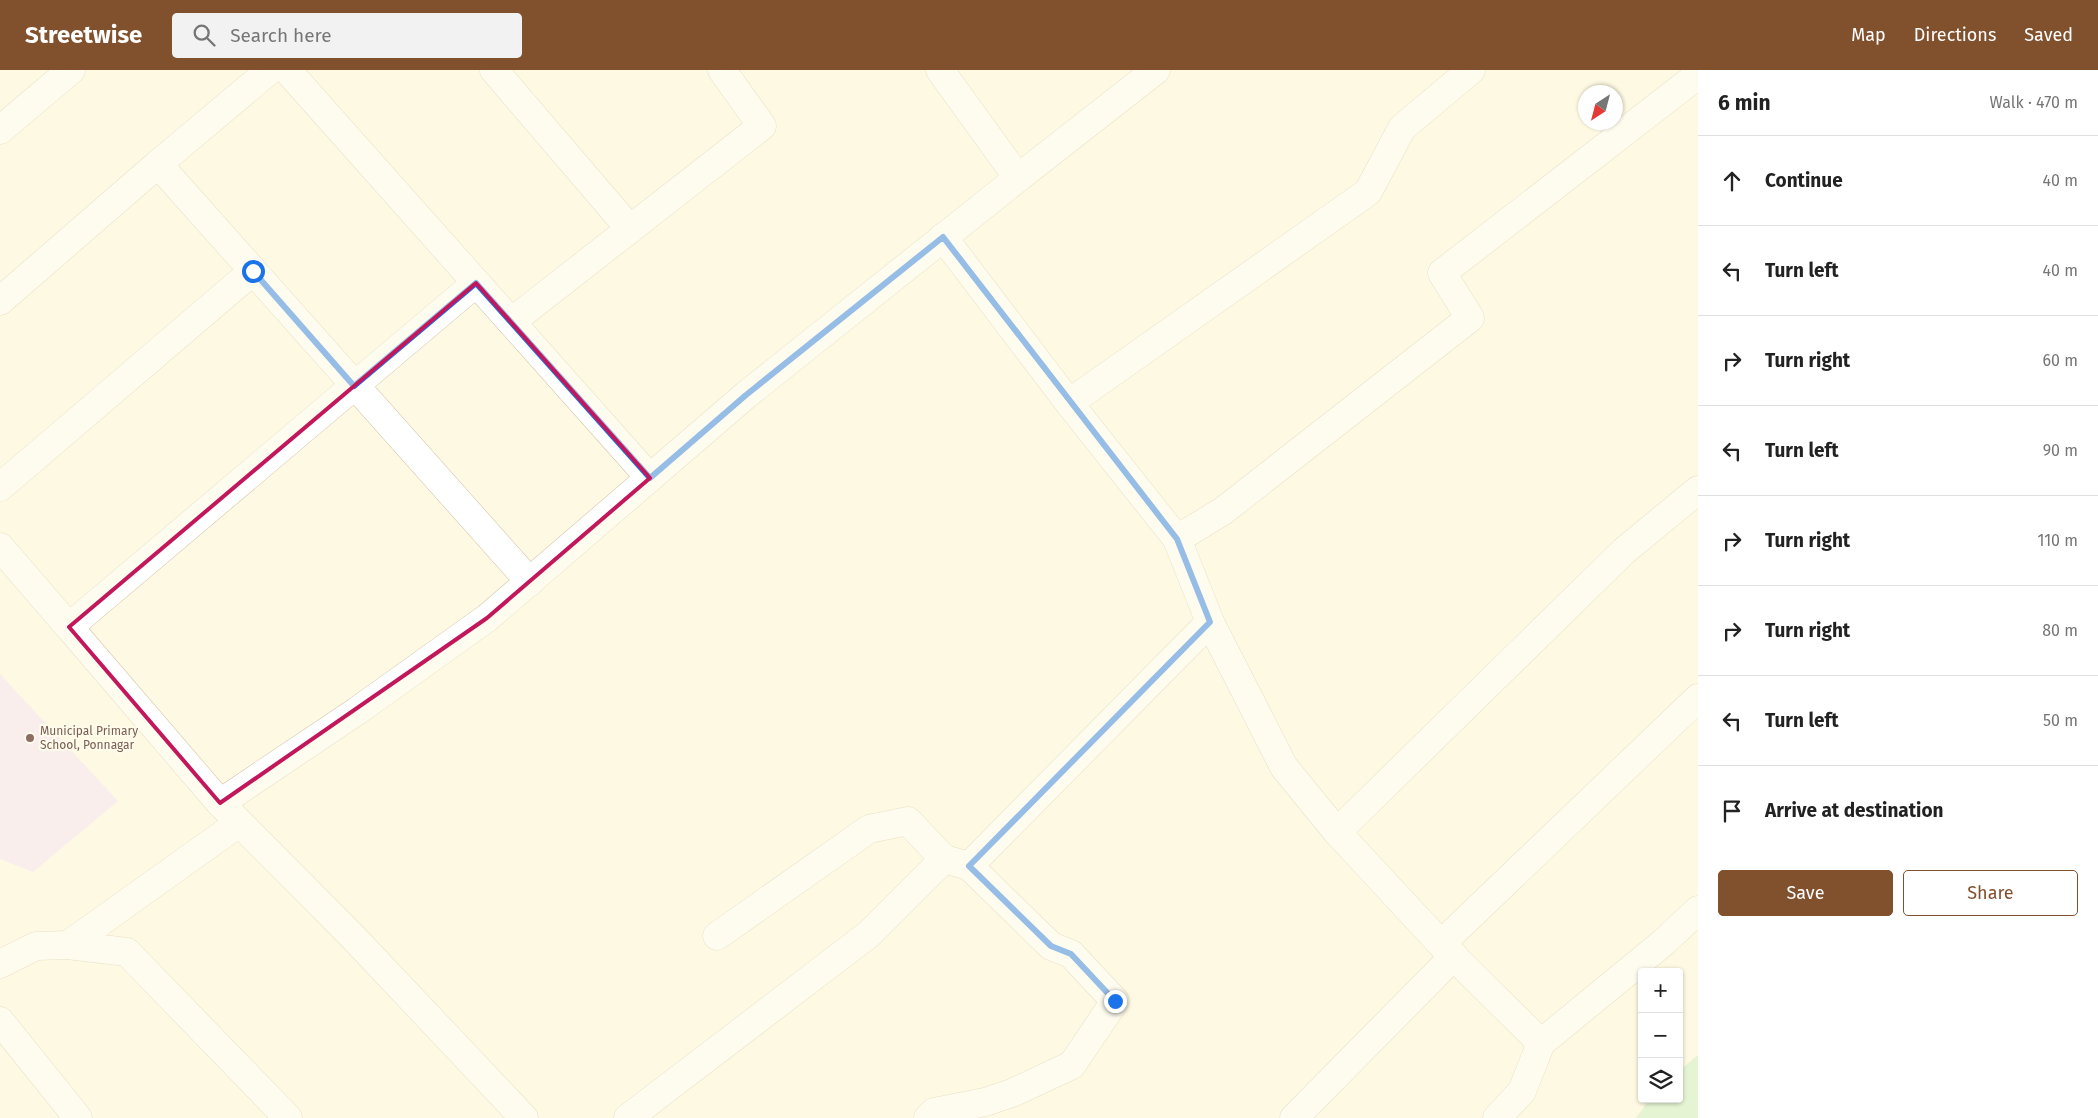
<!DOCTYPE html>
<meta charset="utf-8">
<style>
:root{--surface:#fff;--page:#f2f2f2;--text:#222;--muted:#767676;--line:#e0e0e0;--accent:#81502d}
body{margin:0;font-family:"Fira Sans",sans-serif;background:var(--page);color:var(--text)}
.controls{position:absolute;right:15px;bottom:15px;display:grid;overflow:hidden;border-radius:5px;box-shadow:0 1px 4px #0004}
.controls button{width:45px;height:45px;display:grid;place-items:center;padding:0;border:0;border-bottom:1px solid var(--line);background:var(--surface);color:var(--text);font:25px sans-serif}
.compass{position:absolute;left:1578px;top:15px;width:45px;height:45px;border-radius:50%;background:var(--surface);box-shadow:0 1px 4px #0004;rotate:216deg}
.stop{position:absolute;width:15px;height:15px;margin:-11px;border:4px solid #1a73e8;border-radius:50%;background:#fff}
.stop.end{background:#1a73e8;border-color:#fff;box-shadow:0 1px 5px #0008}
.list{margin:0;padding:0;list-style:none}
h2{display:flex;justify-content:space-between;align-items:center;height:65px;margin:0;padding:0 20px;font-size:21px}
h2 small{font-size:16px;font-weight:400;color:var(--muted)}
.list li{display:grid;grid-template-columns:32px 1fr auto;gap:15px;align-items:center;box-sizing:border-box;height:90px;padding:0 20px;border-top:1px solid var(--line)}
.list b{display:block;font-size:19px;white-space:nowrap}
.list em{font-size:16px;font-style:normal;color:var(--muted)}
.actions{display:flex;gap:10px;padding:15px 20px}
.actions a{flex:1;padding:11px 0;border:1px solid var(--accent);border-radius:5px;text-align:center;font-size:18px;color:var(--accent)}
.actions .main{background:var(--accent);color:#fff}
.icon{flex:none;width:28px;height:28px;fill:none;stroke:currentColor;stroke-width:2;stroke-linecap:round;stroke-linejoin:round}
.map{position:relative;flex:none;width:1698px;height:1048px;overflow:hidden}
header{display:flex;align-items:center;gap:30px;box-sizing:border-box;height:70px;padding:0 25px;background:var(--accent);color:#fff}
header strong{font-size:24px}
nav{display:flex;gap:28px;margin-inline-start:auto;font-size:18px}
.search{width:350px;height:45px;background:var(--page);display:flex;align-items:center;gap:12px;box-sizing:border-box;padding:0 18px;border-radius:5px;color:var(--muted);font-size:19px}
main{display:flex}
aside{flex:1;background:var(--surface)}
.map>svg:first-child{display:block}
.education{fill:#f6dffb}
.green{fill:#c8edbf}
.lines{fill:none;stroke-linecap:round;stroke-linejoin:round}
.minor-casing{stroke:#d1c2a8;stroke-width:29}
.minor{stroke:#fff;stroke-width:28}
.route{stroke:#1a73e8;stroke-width:6}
.marked{fill:none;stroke:#c2185b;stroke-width:4;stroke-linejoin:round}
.education-dot{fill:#8d6e63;stroke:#fffbea;stroke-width:2}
.labels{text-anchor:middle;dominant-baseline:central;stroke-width:4;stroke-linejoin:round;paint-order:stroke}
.education-label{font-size:12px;fill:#785e54;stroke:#fffbea;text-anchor:start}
</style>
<header>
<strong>Streetwise</strong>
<div class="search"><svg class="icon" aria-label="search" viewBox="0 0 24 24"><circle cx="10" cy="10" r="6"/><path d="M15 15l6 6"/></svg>Search here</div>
<nav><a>Map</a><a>Directions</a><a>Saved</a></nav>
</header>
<main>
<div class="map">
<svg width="1698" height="1048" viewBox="0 0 1698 1048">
<rect width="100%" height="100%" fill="#fef9e2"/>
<polygon class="education" points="0,604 118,731 33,802 0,789"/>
<polygon class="green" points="1698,985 1698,1048 1636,1048 1650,1029 1679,1029 1679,1001"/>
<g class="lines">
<g class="minor-casing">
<g id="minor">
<polyline points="270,0 158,94 530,512"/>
<polyline points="287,0 650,408"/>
<polyline points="494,0 630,159"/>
<polyline points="0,60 71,0"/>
<polyline points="1018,108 1156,0"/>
<polyline points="943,167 1069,333 1368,122 1402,58 1471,0"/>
<polyline points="476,213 69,557 220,733 353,867 524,1048"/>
<polyline points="0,231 158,94"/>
<polyline points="511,252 762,56 722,0"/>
<polyline points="1069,333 1177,469"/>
<polyline points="0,417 253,201"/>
<polyline points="0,477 69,557"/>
<polyline points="1210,552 1284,697 1337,762 1441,874 1698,628"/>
<polyline points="220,733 357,641 487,548 746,325 1018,108 940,0"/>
<polyline points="1337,762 1624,481 1698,420"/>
<polyline points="717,866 869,759 908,751 944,789"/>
<polyline points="1441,874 1541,973"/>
<polyline points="68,875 239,753"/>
<polyline points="0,894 36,876 68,875 127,882 288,1048"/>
<polyline points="0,951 78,1048"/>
<polyline points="628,1048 869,864 944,789 969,796 1210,552 1177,469 1223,441 1470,248 1442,203 1698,5"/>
<polyline points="928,1048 934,1042 985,1032 1012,1023 1072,995 1115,931 1071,884 1051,876 969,796"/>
<polyline points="1294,1048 1454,886"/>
<polyline points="1497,1048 1522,1021 1541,973 1664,872 1698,840"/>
</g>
</g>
<use href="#minor" class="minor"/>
</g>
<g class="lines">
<polyline class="route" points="253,201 354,316 476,213 650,408 746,325 943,167 1177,469 1210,552 969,796 1051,876 1071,884 1115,931"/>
</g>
<path d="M0 0H1698V1048H0ZM476 213 650 408 487 548 220 733 69 557Z" fill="#fef9e2" fill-opacity=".55" fill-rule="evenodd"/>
<path class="marked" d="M476 213 650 408 487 548 220 733 69 557Z"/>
<circle class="education-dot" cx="30" cy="668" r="5"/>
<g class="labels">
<g class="education-label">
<text x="40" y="661">Municipal Primary<tspan x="40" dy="14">School, Ponnagar</tspan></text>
</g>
</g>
</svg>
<div class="controls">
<button>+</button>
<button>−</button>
<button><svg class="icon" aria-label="layers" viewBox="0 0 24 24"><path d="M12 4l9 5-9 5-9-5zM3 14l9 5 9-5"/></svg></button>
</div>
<svg class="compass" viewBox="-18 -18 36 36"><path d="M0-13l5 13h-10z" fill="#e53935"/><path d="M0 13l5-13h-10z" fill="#767676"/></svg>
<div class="stop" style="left:253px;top:201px"></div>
<div class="stop end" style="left:1115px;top:931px"></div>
</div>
<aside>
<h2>6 min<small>Walk · 470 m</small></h2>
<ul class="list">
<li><svg class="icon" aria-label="ahead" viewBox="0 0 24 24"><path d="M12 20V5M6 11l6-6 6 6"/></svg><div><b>Continue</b></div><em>40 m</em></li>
<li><svg class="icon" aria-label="left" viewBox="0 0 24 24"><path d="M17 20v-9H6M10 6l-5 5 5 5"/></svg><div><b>Turn left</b></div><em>40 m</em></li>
<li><svg class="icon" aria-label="right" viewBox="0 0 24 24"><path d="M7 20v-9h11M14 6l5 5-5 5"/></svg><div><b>Turn right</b></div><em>60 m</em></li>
<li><svg class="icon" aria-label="left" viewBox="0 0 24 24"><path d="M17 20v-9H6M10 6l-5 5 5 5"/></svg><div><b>Turn left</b></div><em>90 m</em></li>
<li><svg class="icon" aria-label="right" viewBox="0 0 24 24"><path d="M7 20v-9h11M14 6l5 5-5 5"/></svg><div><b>Turn right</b></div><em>110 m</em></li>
<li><svg class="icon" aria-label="right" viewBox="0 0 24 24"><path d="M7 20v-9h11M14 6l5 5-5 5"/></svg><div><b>Turn right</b></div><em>80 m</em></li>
<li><svg class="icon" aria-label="left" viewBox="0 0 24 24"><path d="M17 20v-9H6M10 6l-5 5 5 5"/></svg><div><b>Turn left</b></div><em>50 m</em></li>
<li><svg class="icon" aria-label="arrive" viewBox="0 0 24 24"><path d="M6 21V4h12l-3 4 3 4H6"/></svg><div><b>Arrive at destination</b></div></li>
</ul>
<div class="actions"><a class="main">Save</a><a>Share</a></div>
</aside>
</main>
